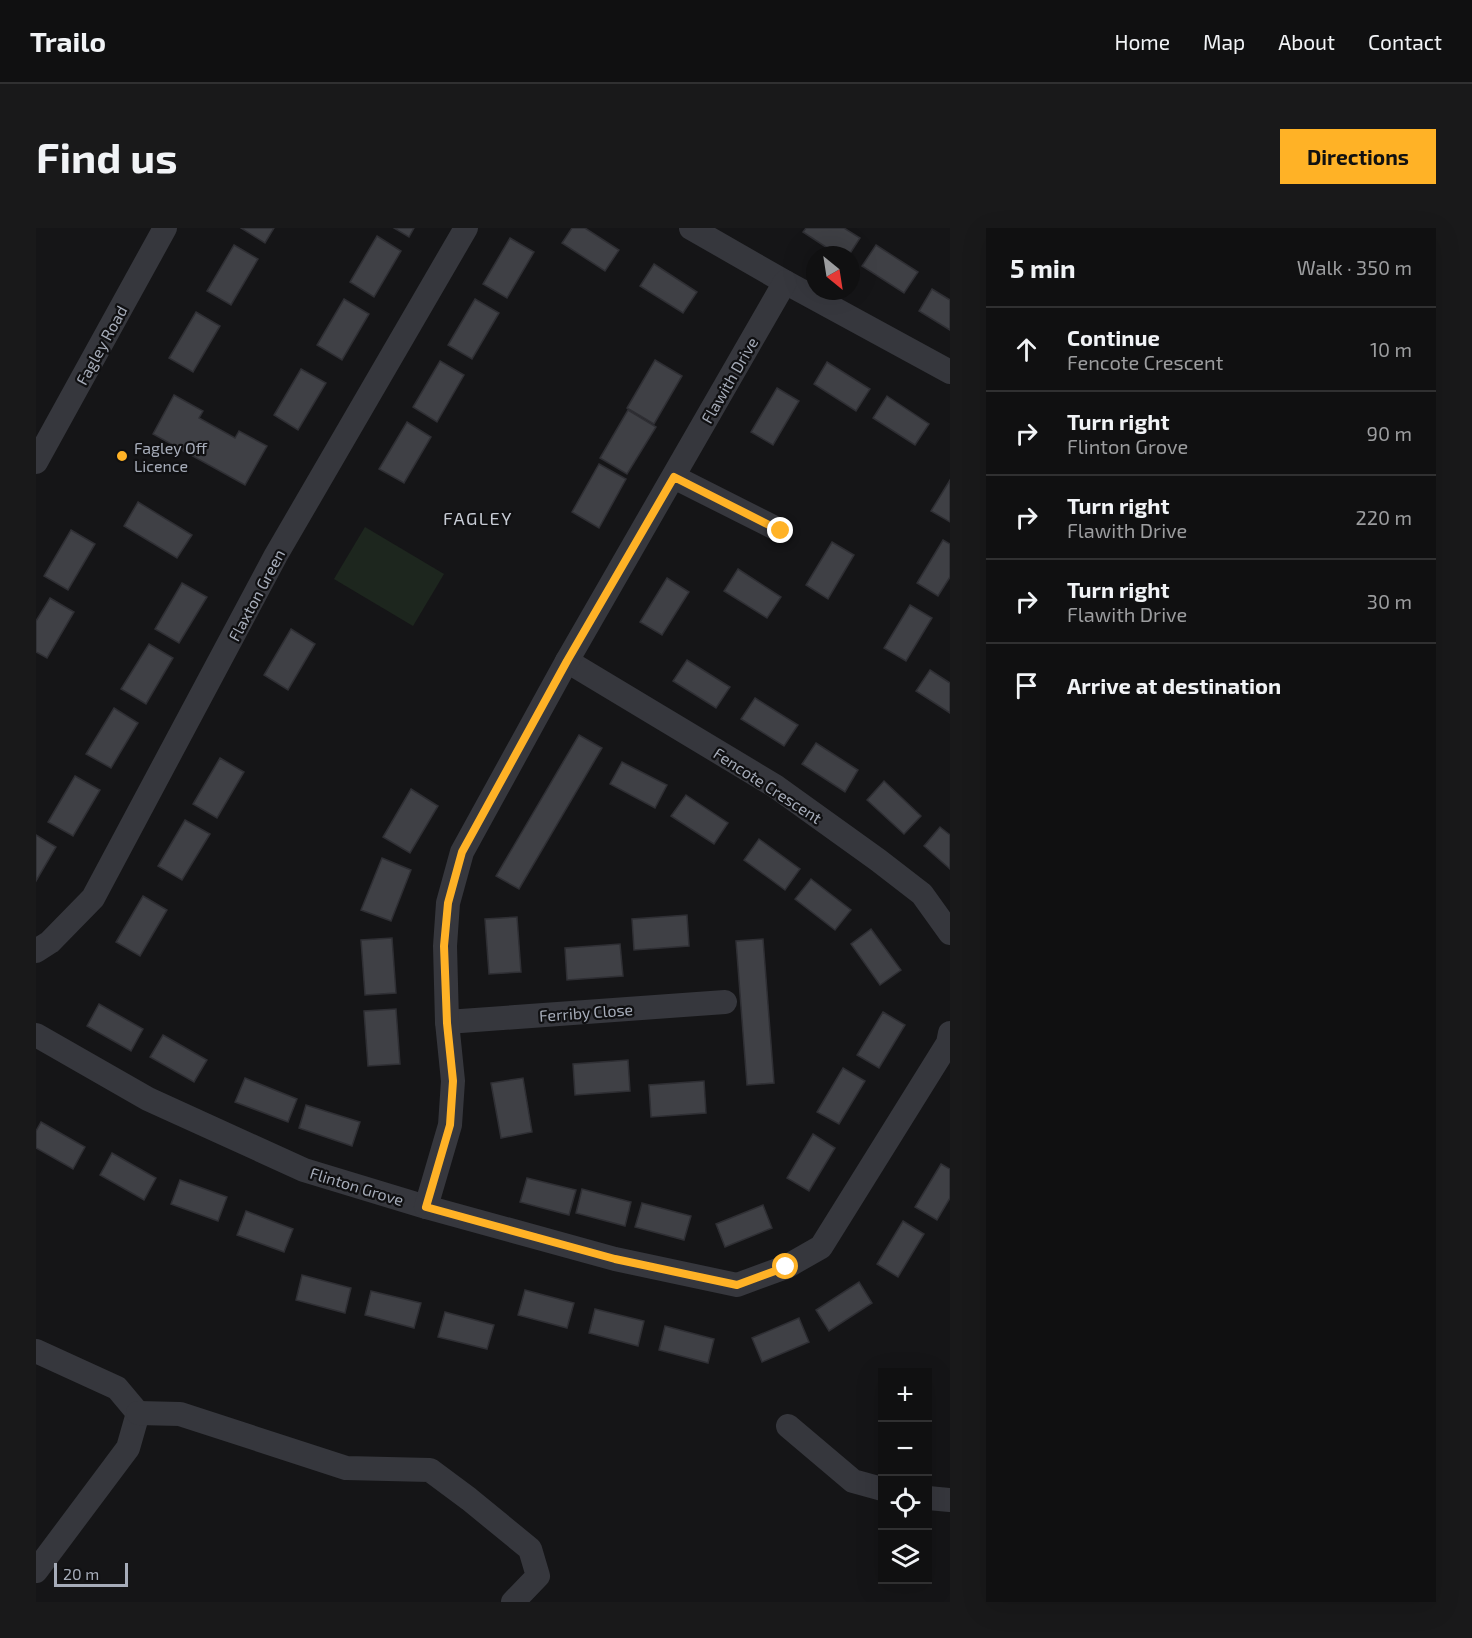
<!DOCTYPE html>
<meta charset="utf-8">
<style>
:root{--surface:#101011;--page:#19191a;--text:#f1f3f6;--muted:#9c9d9f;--line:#303031;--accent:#ffb226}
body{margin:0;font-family:"Exo 2",sans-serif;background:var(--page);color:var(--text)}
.controls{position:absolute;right:18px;bottom:18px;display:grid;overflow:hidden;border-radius:0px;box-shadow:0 6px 24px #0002}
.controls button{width:54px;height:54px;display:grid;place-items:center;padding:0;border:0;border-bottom:2px solid var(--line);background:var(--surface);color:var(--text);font:30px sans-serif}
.compass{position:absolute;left:770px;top:18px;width:54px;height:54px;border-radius:50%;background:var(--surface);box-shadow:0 6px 24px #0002;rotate:150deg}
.scale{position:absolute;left:18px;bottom:15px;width:74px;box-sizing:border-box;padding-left:6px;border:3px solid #a6acb9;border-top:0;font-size:16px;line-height:21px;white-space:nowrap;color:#a6acb9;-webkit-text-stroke:4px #101012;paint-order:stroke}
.stop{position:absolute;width:18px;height:18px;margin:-14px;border:4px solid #ffb226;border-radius:50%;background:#fff}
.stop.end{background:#ffb226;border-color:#fff;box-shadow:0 2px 6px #0008}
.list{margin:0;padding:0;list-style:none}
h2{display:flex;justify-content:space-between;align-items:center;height:78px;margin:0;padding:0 24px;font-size:26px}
h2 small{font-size:20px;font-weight:400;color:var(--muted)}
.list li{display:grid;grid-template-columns:39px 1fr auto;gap:18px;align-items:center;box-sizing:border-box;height:84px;padding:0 24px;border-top:2px solid var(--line)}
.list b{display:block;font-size:22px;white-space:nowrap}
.list p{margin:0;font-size:20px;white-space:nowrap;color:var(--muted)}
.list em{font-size:20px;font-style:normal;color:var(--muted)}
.icon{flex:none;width:33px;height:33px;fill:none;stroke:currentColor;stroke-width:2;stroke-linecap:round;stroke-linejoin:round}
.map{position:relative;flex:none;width:914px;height:1374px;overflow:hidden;border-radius:0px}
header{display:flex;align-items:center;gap:36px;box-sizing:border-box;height:84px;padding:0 30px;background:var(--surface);border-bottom:2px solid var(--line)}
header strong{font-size:28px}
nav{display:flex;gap:33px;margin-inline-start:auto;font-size:21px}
.intro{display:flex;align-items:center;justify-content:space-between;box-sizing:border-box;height:144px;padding:0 36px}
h1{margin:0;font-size:42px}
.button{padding:15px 27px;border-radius:0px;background:var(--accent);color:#111;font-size:21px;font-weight:700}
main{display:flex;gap:36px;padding:0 36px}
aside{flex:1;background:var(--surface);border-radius:0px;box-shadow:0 6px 24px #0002}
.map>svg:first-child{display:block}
.green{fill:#1d261e}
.building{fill:#3f4045;stroke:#2f2f34;stroke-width:1.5}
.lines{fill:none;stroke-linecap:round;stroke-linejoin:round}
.minor{stroke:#36373d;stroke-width:24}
.route{stroke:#ffb226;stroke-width:8}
.poi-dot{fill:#ffb226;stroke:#101012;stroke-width:2}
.labels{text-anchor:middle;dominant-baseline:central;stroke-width:4.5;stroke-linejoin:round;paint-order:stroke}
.street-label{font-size:16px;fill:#a6acb9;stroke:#101012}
.poi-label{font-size:16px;fill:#a6acb9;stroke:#101012;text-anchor:start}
.neighbourhood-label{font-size:18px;letter-spacing:1.5px;fill:#c7cbd4;stroke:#101012}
</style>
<header>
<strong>Trailo</strong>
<nav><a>Home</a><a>Map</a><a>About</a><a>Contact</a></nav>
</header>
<div class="intro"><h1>Find us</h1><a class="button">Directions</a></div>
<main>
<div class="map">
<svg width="914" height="1374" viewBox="0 0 914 1374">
<rect width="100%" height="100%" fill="#151517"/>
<polygon class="green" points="329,299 408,346 377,398 298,351"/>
<g class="building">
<polygon points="205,0 238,0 229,15"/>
<polygon points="358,0 378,0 373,9"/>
<polygon points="536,0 549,0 583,22 569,43 526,15"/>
<polygon points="770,0 808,0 824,10 813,27 802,27 767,4"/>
<polygon points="341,8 365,23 338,69 314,54"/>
<polygon points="474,10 498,24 471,70 447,56"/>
<polygon points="198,17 222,31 195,77 171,63"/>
<polygon points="840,17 882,44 868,65 826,38"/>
<polygon points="618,36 661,64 647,85 604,58"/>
<polygon points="896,61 914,72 914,102 883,83"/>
<polygon points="308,71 333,86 306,132 281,117"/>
<polygon points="439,71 463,85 436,131 412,117"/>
<polygon points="160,84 184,98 157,144 133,130"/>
<polygon points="619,132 646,148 618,196 591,180"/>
<polygon points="404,133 428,147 401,194 377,179"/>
<polygon points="791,134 834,161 820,183 778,156"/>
<polygon points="265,141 290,155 262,202 238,187"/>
<polygon points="741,160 763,173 737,217 715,204"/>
<polygon points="138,167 167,183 163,190 199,210 203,203 231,218 209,257 117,206"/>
<polygon points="851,168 893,196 879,217 837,190"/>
<polygon points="592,182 620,199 591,246 564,230"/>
<polygon points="371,194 395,209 368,255 343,241"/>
<polygon points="563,236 590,251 563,300 536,284"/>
<polygon points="914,252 914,294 895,283"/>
<polygon points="102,274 156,307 141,330 88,298"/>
<polygon points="35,302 59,316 32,362 8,348"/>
<polygon points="907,312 914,316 914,349 902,368 881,355"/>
<polygon points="796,314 818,327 792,371 770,357"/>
<polygon points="702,341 745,369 731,390 688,363"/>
<polygon points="631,350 653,364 626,407 604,394"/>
<polygon points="146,355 171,369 143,415 119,401"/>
<polygon points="14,370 38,384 11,430 0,424 0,393"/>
<polygon points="874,377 896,390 870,433 848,420"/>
<polygon points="255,401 279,416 252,462 228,447"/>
<polygon points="113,416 137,430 110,476 85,461"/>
<polygon points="651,432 694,459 680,480 637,453"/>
<polygon points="894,442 914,455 914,485 880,463"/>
<polygon points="719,470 762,497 748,518 705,491"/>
<polygon points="78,480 102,495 75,540 50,526"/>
<polygon points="543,507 566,520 483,661 460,648"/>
<polygon points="780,515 822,542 809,564 766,536"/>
<polygon points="184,530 208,544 181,590 157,576"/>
<polygon points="586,534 631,557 619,580 574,556"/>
<polygon points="39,548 64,562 37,608 12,594"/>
<polygon points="848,553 885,588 868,606 831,572"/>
<polygon points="375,561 402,578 374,625 347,609"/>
<polygon points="650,567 692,595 678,616 635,588"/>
<polygon points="149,592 174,606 146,652 122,638"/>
<polygon points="904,599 914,607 914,641 888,618"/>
<polygon points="0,607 20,619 0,653"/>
<polygon points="723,611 764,641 749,662 708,632"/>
<polygon points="346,630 375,642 355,693 325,682"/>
<polygon points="775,651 815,682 799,702 759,671"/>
<polygon points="107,668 131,682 104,728 80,714"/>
<polygon points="651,687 653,718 598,722 596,691"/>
<polygon points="481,689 485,744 453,746 449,691"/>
<polygon points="835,701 865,742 844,757 815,716"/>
<polygon points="356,710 360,765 329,767 325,712"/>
<polygon points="727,711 738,855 711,857 700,713"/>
<polygon points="584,716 587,748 531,752 529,720"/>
<polygon points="63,776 107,801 95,823 51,798"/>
<polygon points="360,781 364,836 332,838 328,783"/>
<polygon points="847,784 869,797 843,840 821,827"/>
<polygon points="127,807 171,832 158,854 114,829"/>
<polygon points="592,832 594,863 539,867 537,836"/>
<polygon points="807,840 829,853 803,896 781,884"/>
<polygon points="209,850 261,871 252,894 199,874"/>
<polygon points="487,850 496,904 465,910 455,855"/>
<polygon points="668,853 670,885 615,889 613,857"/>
<polygon points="270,877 324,894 316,918 263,900"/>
<polygon points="5,894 49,919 37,941 0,920 0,903"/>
<polygon points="777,906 799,920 773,963 751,950"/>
<polygon points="76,925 120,950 108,972 64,947"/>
<polygon points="905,936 914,941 914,970 901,992 879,979"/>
<polygon points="491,950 540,962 533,987 484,974"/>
<polygon points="144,952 191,969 182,993 135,976"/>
<polygon points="546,961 595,974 589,998 540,985"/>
<polygon points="606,975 655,988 648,1012 599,999"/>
<polygon points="727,977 736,1000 689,1019 680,996"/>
<polygon points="210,983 257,1001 248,1024 201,1007"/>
<polygon points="867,993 888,1006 862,1049 841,1036"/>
<polygon points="266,1047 315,1060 309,1085 260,1072"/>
<polygon points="823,1054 836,1075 793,1103 780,1082"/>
<polygon points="489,1062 538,1075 531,1100 482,1087"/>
<polygon points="335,1063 385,1075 378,1100 329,1087"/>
<polygon points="559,1081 608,1093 602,1118 553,1105"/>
<polygon points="409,1084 458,1097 451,1121 402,1109"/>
<polygon points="763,1090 773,1114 726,1134 716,1110"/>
<polygon points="629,1098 678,1111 672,1135 623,1122"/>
</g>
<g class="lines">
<g class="minor">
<polyline points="655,0 749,54 914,144"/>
<polyline points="0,234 129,0"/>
<polyline points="638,249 745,303"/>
<polyline points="531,433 739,558 842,632 886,666 914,705"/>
<polyline points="0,723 14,714 57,670 240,327 430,0"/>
<polyline points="411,794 689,774"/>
<polyline points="0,807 112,871 268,942 390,979 579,1031 701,1057 750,1039 785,1019 912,815 914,805"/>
<polyline points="390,979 414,897 417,853 411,794 409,718 412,675 426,624 531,433 749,54"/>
<polyline points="0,1123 81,1160 102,1185 92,1220 0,1343"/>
<polyline points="102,1185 144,1186 310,1240 394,1242 433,1271 494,1321 502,1348 477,1374"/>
<polyline points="752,1198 817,1253 846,1261"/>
<polyline points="892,1270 914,1272"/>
</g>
</g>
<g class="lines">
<polyline class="route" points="745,303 638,249 531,433 426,624 412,675 408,718 411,795 417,853 414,897 390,979 579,1031 701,1057 750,1039"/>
</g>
<circle class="poi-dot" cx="86" cy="228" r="6"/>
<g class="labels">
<g class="street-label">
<text transform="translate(65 117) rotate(-61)">Fagley Road</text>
<text transform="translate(693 152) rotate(-60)">Flawith Drive</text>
<text transform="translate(220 367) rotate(-62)">Flaxton Green</text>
<text transform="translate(732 557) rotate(33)">Fencote Crescent</text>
<text transform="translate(550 784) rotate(-4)">Ferriby Close</text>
<text transform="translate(321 958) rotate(17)">Flinton Grove</text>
</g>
<g class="poi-label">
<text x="98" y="219">Fagley Off<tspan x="98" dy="18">Licence</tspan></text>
</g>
<g class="neighbourhood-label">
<text x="442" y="290">FAGLEY</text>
</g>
</g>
</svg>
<div class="controls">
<button>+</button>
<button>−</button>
<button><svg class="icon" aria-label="locate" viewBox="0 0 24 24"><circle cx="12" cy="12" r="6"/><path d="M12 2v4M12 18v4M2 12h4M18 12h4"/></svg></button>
<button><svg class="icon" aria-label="layers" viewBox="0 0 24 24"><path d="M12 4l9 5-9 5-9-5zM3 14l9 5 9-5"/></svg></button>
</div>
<svg class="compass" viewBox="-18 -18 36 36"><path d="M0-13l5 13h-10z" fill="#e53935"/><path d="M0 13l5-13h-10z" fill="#9c9d9f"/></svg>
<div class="scale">20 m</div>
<div class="stop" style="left:750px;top:1039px"></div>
<div class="stop end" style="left:745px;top:303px"></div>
</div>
<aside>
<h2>5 min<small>Walk · 350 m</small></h2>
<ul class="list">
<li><svg class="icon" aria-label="ahead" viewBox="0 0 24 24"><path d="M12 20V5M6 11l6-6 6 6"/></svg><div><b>Continue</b><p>Fencote Crescent</p></div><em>10 m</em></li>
<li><svg class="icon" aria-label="right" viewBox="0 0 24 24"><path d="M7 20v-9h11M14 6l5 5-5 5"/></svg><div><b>Turn right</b><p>Flinton Grove</p></div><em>90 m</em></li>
<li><svg class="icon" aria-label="right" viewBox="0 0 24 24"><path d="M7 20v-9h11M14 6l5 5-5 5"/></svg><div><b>Turn right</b><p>Flawith Drive</p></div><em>220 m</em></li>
<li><svg class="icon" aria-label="right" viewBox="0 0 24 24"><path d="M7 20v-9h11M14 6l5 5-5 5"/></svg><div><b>Turn right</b><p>Flawith Drive</p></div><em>30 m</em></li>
<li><svg class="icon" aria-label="arrive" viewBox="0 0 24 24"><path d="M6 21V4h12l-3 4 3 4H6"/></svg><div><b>Arrive at destination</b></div></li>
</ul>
</aside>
</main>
